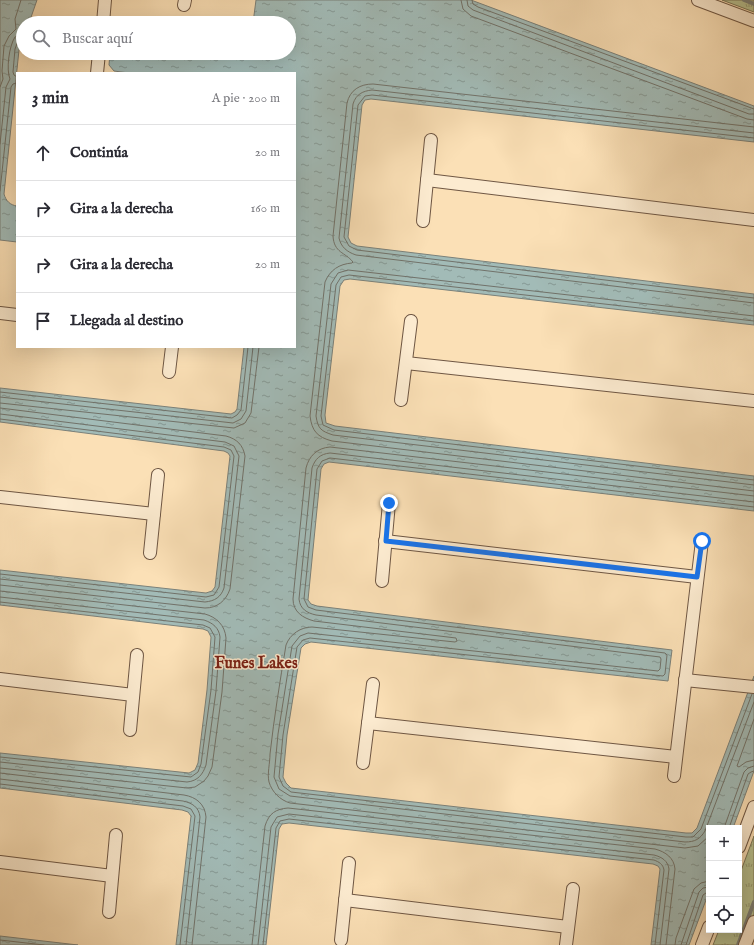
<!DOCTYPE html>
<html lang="es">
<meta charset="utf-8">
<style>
:root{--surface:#fff;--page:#f2f2f3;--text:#2b2b33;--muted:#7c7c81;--line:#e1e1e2}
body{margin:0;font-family:"IM FELL English",serif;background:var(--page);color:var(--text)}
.controls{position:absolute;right:12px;bottom:12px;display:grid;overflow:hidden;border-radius:0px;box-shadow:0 4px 16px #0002}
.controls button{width:36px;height:36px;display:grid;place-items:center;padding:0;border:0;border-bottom:1px solid var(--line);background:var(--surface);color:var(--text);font:20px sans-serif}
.stop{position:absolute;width:12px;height:12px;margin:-9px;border:3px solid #1a73e8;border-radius:50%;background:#fff}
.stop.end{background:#1a73e8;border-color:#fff;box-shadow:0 1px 4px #0008}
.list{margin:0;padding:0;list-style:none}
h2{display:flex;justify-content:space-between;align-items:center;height:52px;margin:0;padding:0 16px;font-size:17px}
h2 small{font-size:13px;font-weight:400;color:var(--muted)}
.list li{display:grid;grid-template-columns:26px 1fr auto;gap:12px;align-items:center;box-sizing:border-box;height:56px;padding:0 16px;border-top:1px solid var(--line)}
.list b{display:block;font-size:15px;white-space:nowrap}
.list em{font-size:13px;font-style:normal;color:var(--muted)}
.icon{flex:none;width:22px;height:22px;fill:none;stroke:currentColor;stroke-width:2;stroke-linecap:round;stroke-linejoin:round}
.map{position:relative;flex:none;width:754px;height:945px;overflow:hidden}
.search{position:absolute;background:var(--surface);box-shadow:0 4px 16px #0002;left:16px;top:16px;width:280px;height:44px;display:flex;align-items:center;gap:10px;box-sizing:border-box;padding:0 14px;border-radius:22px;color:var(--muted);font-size:15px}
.panel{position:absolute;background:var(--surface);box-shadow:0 4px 16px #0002;left:16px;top:72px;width:280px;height:276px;border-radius:0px}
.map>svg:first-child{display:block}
.grass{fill:url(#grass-tufts);stroke:#7c7658}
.water{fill:url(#water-ripples);stroke:#7b817a}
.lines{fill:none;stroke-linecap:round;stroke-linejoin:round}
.shore{stroke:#71726a;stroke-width:1}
.stream{stroke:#7b817a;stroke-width:4}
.minor-casing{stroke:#6f5744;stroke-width:14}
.minor{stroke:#fcebd0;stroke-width:12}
.route{stroke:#1a73e8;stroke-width:5}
.labels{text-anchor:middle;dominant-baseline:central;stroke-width:3;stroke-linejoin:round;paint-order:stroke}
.neighbourhood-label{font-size:16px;font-weight:bold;fill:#7a1f14;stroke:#fcebd0}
</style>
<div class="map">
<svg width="754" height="945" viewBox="0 0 754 945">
<defs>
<pattern id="grass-tufts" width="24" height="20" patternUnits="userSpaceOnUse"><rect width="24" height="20" fill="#b8c393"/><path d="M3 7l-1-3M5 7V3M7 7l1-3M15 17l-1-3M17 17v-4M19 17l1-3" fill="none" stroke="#979e77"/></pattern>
<pattern id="water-ripples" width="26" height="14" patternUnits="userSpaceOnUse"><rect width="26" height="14" fill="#a2bbb7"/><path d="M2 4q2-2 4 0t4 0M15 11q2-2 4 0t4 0" fill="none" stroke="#859894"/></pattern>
</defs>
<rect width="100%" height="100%" fill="#fbe0b6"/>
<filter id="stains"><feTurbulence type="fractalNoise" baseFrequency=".005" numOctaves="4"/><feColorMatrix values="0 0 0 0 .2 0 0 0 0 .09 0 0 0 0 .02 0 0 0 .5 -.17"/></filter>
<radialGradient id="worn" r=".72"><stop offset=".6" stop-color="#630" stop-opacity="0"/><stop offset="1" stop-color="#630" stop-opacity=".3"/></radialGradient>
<g class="grass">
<polygon points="722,0 754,0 754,12"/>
<polygon points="754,836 754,914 742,945 713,945 719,930 739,930 739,876"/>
</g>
<g class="water">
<path d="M0 0H37L29 23H23V39L19 50 4 194C6 201 10 205 17 206V242L0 240Z"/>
<polygon points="256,0 471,0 754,106 754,142 371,99 365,100 362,105 348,237 351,243 357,246 754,294 754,325 350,279 344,280 340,286 325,415 326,423 335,426 754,476 754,511 329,462 324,464 321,469 308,600 311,604 317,606 672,650 668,681 311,642 305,644 301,648 287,735 283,777 286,783 291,788 686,833 692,833 697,828 754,676 754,771 733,828 709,828 709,892 689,945 651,945 660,869 658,866 653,864 289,823 282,824 279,829 266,945 176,945 191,816 188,812 182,810 0,788 0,753 189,773 195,770 198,763 207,690 211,637 208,631 203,629 0,605 0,570 206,593 212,591 215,587 230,456 228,453 224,451 0,422 0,388 231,414 235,412 237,409 244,347 295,347 295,73 129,73 114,71 109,65 110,53 289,53 289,23 253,23"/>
<polygon points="0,936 78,945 0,945"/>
</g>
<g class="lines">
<g class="shore">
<polyline points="461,0 463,9 471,16 747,119 754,120"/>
<polyline points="467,0 468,6 473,10 749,114 754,114"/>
<polyline points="472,0 473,4 478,7 754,109"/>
<polyline points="17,77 14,75 13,72 15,49 18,41 23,40"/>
<polyline points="0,87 3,79 2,71 4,46 9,36 16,29 15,19 21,0"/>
<path d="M754 127 373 84C360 84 350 90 347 103L333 236C334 253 345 252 353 262L352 263C339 264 330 270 325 282L310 416C312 431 317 437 332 441L754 491"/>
<path d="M754 133 372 90C363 91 356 94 353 104L339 238C341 247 347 252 356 255L754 303"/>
<polyline points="754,138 372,95 365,96 358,105 344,237 349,246 357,250 754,298"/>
<path d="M0 144 6 87 10 79C6 70 9 46 15 37L23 35"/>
<polyline points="0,191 11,87 13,84 17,83"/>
<path d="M754 316 348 270 338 273 331 284 316 416C318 429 321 431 333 435L754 485"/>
<polyline points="754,321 349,275 341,277 336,285 321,416 323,425 334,430 754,480"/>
<polyline points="0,392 232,418 237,415 241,410 248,347"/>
<polyline points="0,397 233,423 241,419 246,411 253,347"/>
<polyline points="0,403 234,428 245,423 251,413 259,347"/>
<path d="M0 408 226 436C237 439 243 445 245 456L230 589C226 601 217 608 205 608L0 585"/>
<path d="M0 414 225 442 234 446 239 456 224 588C221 597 215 601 205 602L0 579"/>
<polyline points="0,419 224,447 231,450 234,456 219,587 214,595 206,597 0,574"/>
<path d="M754 502 330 453C320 454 315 459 312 468L299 599C300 609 307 613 316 615L660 657 661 659 660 669 658 671 308 633 300 636 292 646 278 734 274 777 279 789 290 796 685 842C695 842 700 839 705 831L754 702"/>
<path d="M0 591 205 614C216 617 225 625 226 638L222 692 212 767 208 776 204 781 195 787 187 788 0 768"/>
<path d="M0 597 204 620C213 623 219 628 220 637L216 691 206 765C203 774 198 781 187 782L0 762"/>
<polyline points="0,602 203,625 210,628 215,637 211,690 201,764 198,772 191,777 0,757"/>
<polyline points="752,694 701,829 693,837 686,837 291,792 283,786 279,777 283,735 297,647 303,640 310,638 663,676 665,674 667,655 665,653 316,610 308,607 304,599 317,469 322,461 330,458 754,507"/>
<polyline points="754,719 737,766 739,767 746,762 754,760"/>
<path d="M0 773 184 795C196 797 205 804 206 817L192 945"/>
<path d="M0 779 183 801C192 803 199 807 200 817L186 945"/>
<polyline points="0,784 183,806 191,809 195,816 180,945"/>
<polyline points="724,828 744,772 748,768 754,766"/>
<polyline points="729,828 748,774 751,772 754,771"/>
<path d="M709 836 698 846 685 848 290 803C280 800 272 792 269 782 267 774 270 763 270 754 274 718 280 681 286 645 290 634 301 627 312 627L455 642 457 641 456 638 314 621C303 618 293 612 293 599L306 468C309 456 317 448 330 447L754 496"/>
<polyline points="0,940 44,945"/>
<path d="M252 945 265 826C269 813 276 809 288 808L655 849C666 852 674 858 675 869L666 945"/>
<path d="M258 945 271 827 277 817 289 814 654 855C662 857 668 861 669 869L660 945"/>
<path d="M263 945 276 828 280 821 289 819 654 860C659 862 663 864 664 870L655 945"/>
<polyline points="675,945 676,938 694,889 701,883 709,881"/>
<polyline points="681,945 699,892 703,888 709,887"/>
<polyline points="686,945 703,895 706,893 709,892"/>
</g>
<g class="stream">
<polyline points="744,0 754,4"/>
<polyline points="738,945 754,902"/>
</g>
<g class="minor-casing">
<g id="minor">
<polyline points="698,0 754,21"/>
<polyline points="184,5 185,0"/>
<polyline points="103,23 105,0"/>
<polyline points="97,73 99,53"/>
<polyline points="427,180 754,220"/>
<polyline points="423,221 431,140"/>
<polyline points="0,313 17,315"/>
<polyline points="406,363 754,401"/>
<polyline points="169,372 172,347"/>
<polyline points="401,400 411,321"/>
<polyline points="0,497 154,514"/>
<polyline points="385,541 697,577"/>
<polyline points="150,553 158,475"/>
<polyline points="382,581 389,503"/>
<polyline points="0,679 133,695"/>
<polyline points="685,680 754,687"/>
<polyline points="368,723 676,757"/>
<polyline points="130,730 137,655"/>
<polyline points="363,763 373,684"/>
<polyline points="674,776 702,541"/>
<polyline points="739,847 754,807"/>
<polyline points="0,862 112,876"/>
<polyline points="345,900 568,927"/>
<polyline points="109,912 116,835"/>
<polyline points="341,940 349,863"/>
<polyline points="566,945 573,889"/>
<polyline points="702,945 709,927"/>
<polyline points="745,945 754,922"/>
</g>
</g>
<use href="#minor" class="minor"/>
</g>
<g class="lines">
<polyline class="route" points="389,503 386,541 697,577 702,541"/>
</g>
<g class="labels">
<g class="neighbourhood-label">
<text x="256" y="664">Funes Lakes</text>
</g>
</g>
<rect width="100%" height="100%" filter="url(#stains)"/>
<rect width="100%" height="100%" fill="url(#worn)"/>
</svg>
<div class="controls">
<button>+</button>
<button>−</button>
<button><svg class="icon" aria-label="locate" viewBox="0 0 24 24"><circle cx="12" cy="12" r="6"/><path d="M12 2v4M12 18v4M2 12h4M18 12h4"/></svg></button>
</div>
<div class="stop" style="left:702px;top:541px"></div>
<div class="stop end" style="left:389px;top:503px"></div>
<div class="search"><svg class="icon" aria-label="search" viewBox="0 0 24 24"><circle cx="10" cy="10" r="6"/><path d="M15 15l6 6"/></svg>Buscar aquí</div>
<section class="panel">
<h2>3 min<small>A pie · 200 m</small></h2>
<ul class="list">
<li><svg class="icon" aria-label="ahead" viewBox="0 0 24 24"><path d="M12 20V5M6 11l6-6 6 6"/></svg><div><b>Continúa</b></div><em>20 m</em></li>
<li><svg class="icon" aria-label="right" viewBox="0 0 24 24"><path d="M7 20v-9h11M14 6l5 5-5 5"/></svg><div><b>Gira a la derecha</b></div><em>160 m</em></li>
<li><svg class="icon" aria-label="right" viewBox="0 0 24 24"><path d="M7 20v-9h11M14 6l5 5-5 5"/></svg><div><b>Gira a la derecha</b></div><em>20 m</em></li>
<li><svg class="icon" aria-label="arrive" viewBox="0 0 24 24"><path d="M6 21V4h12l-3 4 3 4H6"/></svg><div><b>Llegada al destino</b></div></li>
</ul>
</section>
</div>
